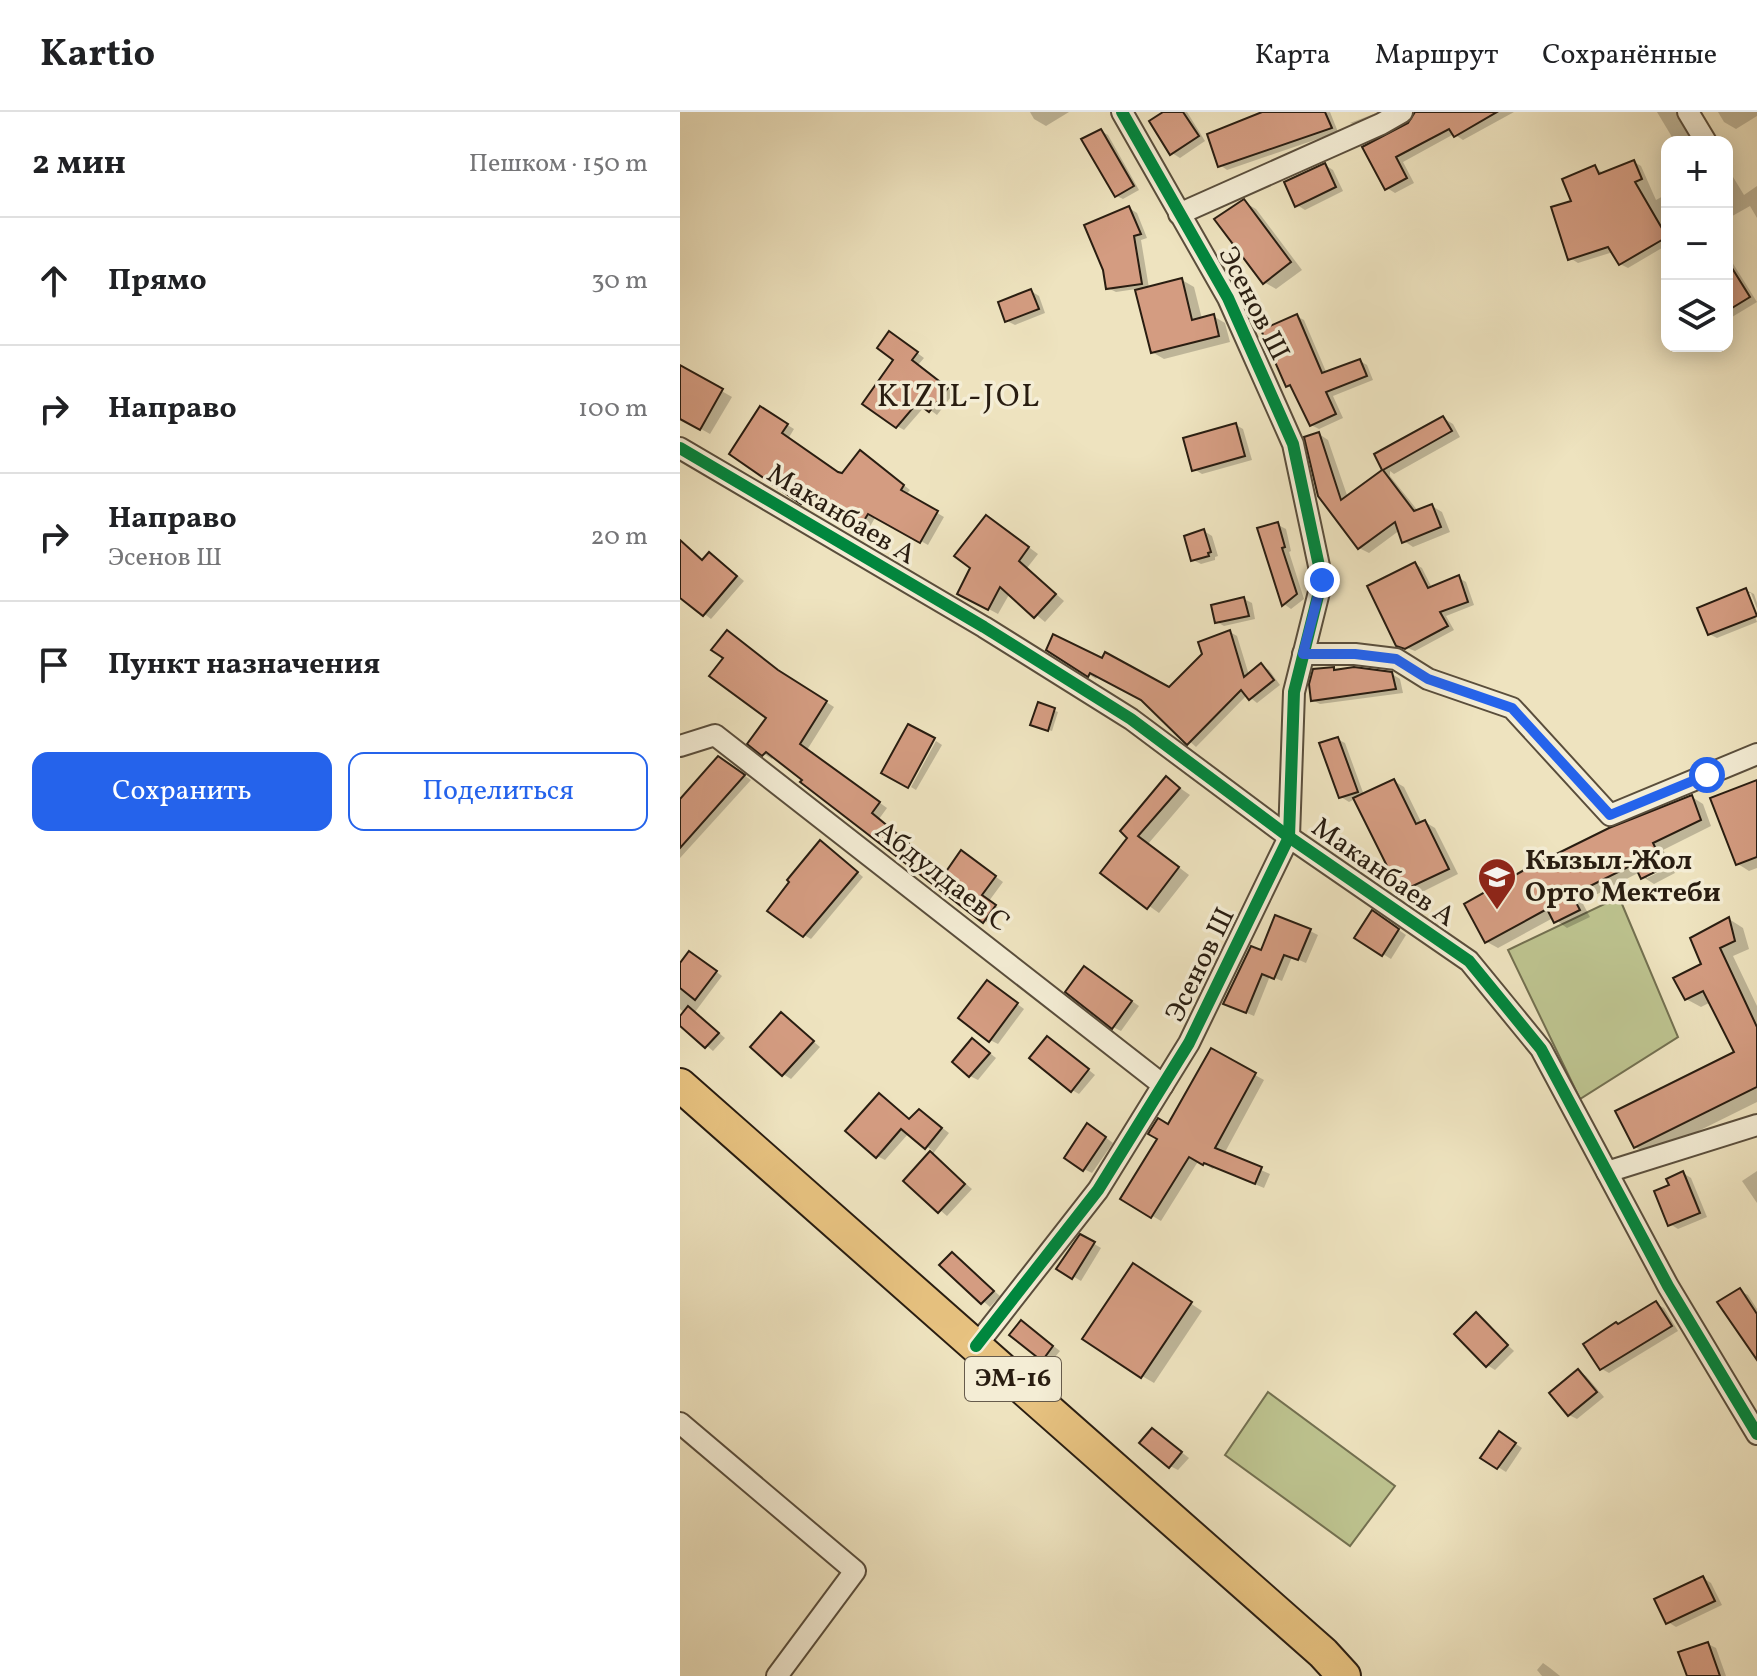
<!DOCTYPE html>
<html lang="ru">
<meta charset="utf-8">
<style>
:root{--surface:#fff;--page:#f2f2f2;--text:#202124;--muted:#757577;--line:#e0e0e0;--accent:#2563eb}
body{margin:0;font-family:Vollkorn,serif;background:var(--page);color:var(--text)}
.controls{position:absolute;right:24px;top:24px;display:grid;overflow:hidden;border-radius:16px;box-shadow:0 4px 20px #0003}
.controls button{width:72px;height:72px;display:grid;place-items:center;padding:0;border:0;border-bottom:2px solid var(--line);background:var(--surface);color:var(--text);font:40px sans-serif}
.stop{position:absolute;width:24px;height:24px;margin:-18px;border:6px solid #2563eb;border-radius:50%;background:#fff}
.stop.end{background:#2563eb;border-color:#fff;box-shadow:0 2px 8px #0008}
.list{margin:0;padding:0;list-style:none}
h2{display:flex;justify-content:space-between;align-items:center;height:104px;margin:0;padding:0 32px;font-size:34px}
h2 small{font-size:26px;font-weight:400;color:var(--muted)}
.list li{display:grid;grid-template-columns:52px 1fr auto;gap:24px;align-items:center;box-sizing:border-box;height:128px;padding:0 32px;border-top:2px solid var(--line)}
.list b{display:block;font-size:30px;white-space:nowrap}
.list p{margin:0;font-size:26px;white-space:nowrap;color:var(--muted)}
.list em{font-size:26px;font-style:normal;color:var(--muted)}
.actions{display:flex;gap:16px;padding:24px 32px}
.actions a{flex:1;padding:18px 0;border:2px solid var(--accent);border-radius:16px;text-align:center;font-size:28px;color:var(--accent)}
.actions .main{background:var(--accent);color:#fff}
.icon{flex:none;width:44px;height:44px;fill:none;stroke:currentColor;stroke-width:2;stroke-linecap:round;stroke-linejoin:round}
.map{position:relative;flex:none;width:1077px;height:1564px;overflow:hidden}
header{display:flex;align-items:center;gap:48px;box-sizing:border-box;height:112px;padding:0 40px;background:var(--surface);border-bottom:2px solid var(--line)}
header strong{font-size:38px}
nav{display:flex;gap:44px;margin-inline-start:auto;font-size:28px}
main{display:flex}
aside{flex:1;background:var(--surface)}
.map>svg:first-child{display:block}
.garden{fill:#bdc38f;stroke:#737050;stroke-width:2}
.shadow{fill:#0003}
.building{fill:#d49c81;stroke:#291d11;stroke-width:2}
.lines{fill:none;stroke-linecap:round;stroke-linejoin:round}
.minor-casing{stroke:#5a4e3c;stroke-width:24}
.trunk-casing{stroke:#291d11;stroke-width:36}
.minor{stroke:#f4edd5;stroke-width:20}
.trunk{stroke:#e7c280;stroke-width:32}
.cycleway-casing{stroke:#f4edd5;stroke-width:17}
.cycleway{stroke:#00873e;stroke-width:12}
.route{stroke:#2563eb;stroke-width:10}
.labels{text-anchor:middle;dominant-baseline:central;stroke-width:7;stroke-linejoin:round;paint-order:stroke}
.shield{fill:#f4edd5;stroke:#665b4c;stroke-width:2}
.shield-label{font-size:26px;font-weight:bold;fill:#291d11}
.street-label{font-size:28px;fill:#291d11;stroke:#f4edd5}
.poi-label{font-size:28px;font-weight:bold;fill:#291d11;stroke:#f4edd5;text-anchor:start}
.quarter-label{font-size:32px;letter-spacing:2px;fill:#291d11;stroke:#f4edd5}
</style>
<header>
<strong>Kartio</strong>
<nav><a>Карта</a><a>Маршрут</a><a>Сохранённые</a></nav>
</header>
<main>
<aside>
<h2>2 мин<small>Пешком · 150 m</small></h2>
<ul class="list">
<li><svg class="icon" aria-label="ahead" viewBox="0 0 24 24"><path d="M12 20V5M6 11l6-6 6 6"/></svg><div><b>Прямо</b></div><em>30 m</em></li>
<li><svg class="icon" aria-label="right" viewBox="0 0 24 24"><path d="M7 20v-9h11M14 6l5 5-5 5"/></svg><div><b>Направо</b></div><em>100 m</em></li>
<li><svg class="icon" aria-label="right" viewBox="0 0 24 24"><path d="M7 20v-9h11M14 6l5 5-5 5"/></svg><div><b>Направо</b><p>Эсенов Ш</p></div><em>20 m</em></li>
<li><svg class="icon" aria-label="arrive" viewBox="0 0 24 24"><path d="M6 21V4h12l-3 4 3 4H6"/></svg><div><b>Пункт назначения</b></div></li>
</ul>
<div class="actions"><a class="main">Сохранить</a><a>Поделиться</a></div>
</aside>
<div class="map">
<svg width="1077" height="1564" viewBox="0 0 1077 1564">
<rect width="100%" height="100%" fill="#eee3bf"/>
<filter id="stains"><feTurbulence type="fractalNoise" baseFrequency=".0025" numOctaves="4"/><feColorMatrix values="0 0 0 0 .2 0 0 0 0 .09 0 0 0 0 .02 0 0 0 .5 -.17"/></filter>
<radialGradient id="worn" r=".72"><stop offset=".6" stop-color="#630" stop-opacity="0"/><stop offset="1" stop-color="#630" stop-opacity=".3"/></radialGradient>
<g class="garden">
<polygon points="939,785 998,925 900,987 828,838"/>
<polygon points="588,1280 715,1374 670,1434 545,1343"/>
</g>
<g class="shadow">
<polygon points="350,0 389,0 366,14 354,7"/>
<polygon points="487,0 507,0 525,29 500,46 492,41"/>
<polygon points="586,0 650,0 658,20 547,58 540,53"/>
<polygon points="699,0 674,12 670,11"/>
<polygon points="736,0 834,0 783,28 774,22 723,50 734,71 715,81 707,76 684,36 736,7"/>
<polygon points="977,0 999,0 1011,30 995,30"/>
<polygon points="1038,0 1077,0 1077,4 1056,17 1044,10"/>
<polygon points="421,19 428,23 459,78 443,87 437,84"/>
<polygon points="954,50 961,54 976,88 987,82 987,133 948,156 940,152 933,140 898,151 890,146 894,90 915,55 924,62"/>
<polygon points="645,53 653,58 663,79 625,98 617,93"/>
<polygon points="1047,55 1064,83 1077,74 1077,106 1070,94 1047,107"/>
<polygon points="564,90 576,97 622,158 596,177 584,170"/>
<polygon points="449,96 457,101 467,126 461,128 469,176 502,168 514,175 522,207 533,204 545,211 550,230 484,247 472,240 456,177 436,180 428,176 425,158"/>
<polygon points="1047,142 1077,190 1047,208"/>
<polygon points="351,179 359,184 365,201 335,213 327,209"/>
<polygon points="616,204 624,208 647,262 680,249 687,253 693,268 653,284 663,306 639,317 631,313 615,278 607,273"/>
<polygon points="217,226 244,246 238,253 274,281 257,303 245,294 224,318 217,314"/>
<polygon points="0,255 52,285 30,322 0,305"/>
<polygon points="80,296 114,317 108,327 161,363 187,344 230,378 226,383 264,405 248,433 196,404 188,418 136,384 129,394 122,390"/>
<polygon points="763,306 773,312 780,325 714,362 710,359 710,364 738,399 752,394 762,400 770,420 733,435 724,429 720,418 689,441 679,436 640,383 639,322 648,328 668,386 704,359 697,342"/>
<polygon points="556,313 563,317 572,348 522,362 514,357"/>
<polygon points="316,411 358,442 347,456 384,489 365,510 330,481 318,502 279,481"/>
<polygon points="598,413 606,417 611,439 609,440 624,487 611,497 604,492"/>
<polygon points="524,419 532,424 538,444 535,445 535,448 521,452 513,448"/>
<polygon points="0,430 23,449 29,442 37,446 64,469 31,507 0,483"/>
<polygon points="735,452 742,456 752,476 779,466 786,470 794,493 766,504 774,518 735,539 722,534"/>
<polygon points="1066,478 1074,482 1077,491 1077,497 1071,481 1066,481 1077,510 1037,526 1029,522"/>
<polygon points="564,487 572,491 575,507 544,514 537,510"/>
<polygon points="550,520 557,524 569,563 582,554 589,558 600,573 577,591 567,583 516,635 463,587 418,564 416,567 368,537 489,577"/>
<polygon points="654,557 712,562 720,567 723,581 640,592 632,588"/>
<polygon points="107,565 154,595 127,638 207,696 199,707 266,762 290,746 323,770 309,789 323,799 312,814 94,644 92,647 84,642 89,606"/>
<polygon points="359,593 378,600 372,619 356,614"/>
<polygon points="657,627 665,631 684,683 714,669 724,675 742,712 745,710 755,716 778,762 732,785 722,779 675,687 669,690 661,685"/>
<polygon points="256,629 262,633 236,678 231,675"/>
<polygon points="46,651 71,668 0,746 0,690"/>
<polygon points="487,667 510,683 468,732 509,763 479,801 423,761 450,725"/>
<polygon points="1077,670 1077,756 1069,759 1058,752"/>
<polygon points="1012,685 1023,692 1031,714 983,738 990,750 967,762 967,766 991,754 995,761 974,772 963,765 960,760 902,790 910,805 887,816 873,806 818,836 807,830"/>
<polygon points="148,735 183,765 131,827 124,823 112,770"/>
<polygon points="700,805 726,823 711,847 677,826"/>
<polygon points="1049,807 1063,816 1069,837 1053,844 1077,894 1077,990 970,1043 955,1035 1056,941 1031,890 1021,895 1006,887"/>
<polygon points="630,819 638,823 626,851 612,845 602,869 590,864 574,904 553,895 582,841"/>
<polygon points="16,845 42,864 15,900 45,926 33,939 0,911 0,907 5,901 0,897 0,854"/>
<polygon points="412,861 459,894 441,919 433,915"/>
<polygon points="315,875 344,897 318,932 310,928"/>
<polygon points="102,903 140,935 111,967 103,962"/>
<polygon points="293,928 316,946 298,968 290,964"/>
<polygon points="375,931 415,963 399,982 392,978"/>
<polygon points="532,939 584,968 544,1042 590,1062 584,1076 534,1055 533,1057 519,1048 481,1109 442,1086 479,1026 489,1015"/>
<polygon points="199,983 230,1009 247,1004 269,1021 252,1043 292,1077 267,1104 226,1069 253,1039 229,1021 205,1048 197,1044"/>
<polygon points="416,1018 433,1031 412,1061 404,1057"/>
<polygon points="1077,1059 1077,1091 1062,1069"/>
<polygon points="1003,1061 1011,1066 1027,1105 998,1117 990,1112 992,1074"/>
<polygon points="401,1124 421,1136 401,1169 379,1156"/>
<polygon points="273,1143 320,1184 310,1195 262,1153"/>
<polygon points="465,1161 522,1199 474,1271 462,1264"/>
<polygon points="1060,1179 1068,1183 1077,1197 1077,1245"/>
<polygon points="976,1192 984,1196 998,1219 929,1261 922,1257 906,1233"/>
<polygon points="796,1203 834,1239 815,1258 807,1253"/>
<polygon points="349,1215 380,1239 370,1251 363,1247"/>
<polygon points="899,1260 906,1264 924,1285 897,1307 889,1303"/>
<polygon points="473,1318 509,1346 498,1358 490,1354"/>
<polygon points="827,1326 842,1336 826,1360 802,1345"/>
<polygon points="1023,1466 1031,1471 1042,1493 996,1515 988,1510"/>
<polygon points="1028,1532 1036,1536 1046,1564 1009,1564"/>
<polygon points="863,1551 870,1556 880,1564 862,1564 857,1558"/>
</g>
<g class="building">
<polygon points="483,0 503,0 519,24 490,43 469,9"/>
<polygon points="582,0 645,0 652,16 538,55 527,22"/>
<polygon points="735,0 817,0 774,25 769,17 716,45 727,66 705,78 682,35 728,11"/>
<polygon points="421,17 454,74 435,85 401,27"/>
<polygon points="954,48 962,67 955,70 987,125 939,153 928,135 888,148 871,95 891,89 882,67 915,53 919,62"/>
<polygon points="645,51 656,75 615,95 604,70"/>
<polygon points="564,87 611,150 583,172 534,107"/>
<polygon points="449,94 461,122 454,124 462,172 426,177 423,158 404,113"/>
<polygon points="1047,148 1070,185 1047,199"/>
<polygon points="502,166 512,208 534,202 539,224 471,241 455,178"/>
<polygon points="351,177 359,197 325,210 318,190"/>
<polygon points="617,202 642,261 680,247 687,264 646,280 656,302 630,314 610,273 606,275 581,218"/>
<polygon points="209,219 238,240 232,248 268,276 249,300 237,291 216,316 182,292 213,248 197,236"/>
<polygon points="0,253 43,277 20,318 0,307"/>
<polygon points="80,294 108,312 102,321 158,360 162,361 180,338 224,373 221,378 258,399 240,431 188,402 180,415 128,381 121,392 49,342"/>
<polygon points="763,304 772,319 703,358 734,399 752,392 761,415 722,431 715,410 678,437 638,384 624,325 639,320 661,388 702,358 694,342"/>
<polygon points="556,311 565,344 512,359 503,326"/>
<polygon points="306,403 349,435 339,449 376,482 354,506 320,475 308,498 277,482 290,456 274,444"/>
<polygon points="598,410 605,435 602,436 617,482 602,494 577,416"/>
<polygon points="524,417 531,440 528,441 529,444 511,449 504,424"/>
<polygon points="0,428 22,448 29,440 57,464 23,504 0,486"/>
<polygon points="735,450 748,476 779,463 788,490 760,500 768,514 725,537 716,534 687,474"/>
<polygon points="1066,476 1077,504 1028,523 1017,496"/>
<polygon points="564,485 569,504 535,511 531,493"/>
<polygon points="47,518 98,558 147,589 120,632 200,690 192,701 265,761 281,738 316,764 302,783 316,793 303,811 120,670 122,668 86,640 82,644 67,632 86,606 29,564 43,546 31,538"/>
<polygon points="550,518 564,565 581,551 594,568 569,588 561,578 507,633 461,588 410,561 408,565 366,538 373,522 422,546 425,540 489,575 522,542 518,530"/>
<polygon points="654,555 654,558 674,555 712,560 716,577 631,589 629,572 633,557"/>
<polygon points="358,590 375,596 368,619 350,613"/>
<polygon points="228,612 255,626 228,676 201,661"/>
<polygon points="658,625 678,680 659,686 639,631"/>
<polygon points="38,644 65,663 0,736 0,687"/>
<polygon points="486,664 500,676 458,724 499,755 467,797 420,761 447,726 440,719"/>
<polygon points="714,667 736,712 745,708 769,757 720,780 673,686"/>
<polygon points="1077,668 1077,745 1056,753 1030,686"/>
<polygon points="1012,683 1021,708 973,731 985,755 961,767 954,752 892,783 900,798 874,811 867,797 805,831 784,792 846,757 929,716"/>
<polygon points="140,728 178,760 123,825 87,799 109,770 107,768"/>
<polygon points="692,798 719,817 702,844 674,826"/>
<polygon points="595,803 631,817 618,848 604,843 594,867 582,862 566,901 543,892 571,834 581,838"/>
<polygon points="1049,805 1055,829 1040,836 1077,915 1077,975 954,1036 935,999 1054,940 1023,879 1005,888 993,866 1021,852 1010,826"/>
<polygon points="9,839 37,859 15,888 0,876 0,851"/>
<polygon points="404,854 452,889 432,917 385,880"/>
<polygon points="307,868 338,891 309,930 278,906"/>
<polygon points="8,894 39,921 25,936 0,914 0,904"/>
<polygon points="101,900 134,929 102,964 70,935"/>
<polygon points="367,924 409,957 391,980 349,946"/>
<polygon points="292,926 310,941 289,965 272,950"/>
<polygon points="531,936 576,961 535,1036 582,1055 575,1072 524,1051 523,1053 509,1045 471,1106 440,1087 477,1027 468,1022 471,1017 478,1006 488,1012"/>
<polygon points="199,981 229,1007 239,997 262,1016 245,1037 221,1017 196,1046 165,1019"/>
<polygon points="407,1011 426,1025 403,1059 384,1046"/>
<polygon points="250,1039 285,1072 258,1101 223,1069"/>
<polygon points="1003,1059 1020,1101 988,1114 974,1079 989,1073 986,1067"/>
<polygon points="400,1122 415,1130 392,1167 376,1157"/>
<polygon points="272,1140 314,1179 301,1192 259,1153"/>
<polygon points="453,1151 512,1190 461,1266 402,1227"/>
<polygon points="1060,1176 1077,1202 1077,1248 1037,1190"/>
<polygon points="976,1189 992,1214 920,1258 903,1232 936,1210 938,1212"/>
<polygon points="796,1200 828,1233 806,1255 774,1222"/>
<polygon points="341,1208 373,1234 362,1249 329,1223"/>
<polygon points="898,1257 917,1280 888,1304 869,1281"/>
<polygon points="472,1316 502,1340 489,1356 459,1331"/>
<polygon points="819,1319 836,1331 817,1357 800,1346"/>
<polygon points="1023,1464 1035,1489 986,1512 974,1487"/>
<polygon points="1028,1530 1040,1564 1007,1564 998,1540"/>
</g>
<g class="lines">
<g class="minor-casing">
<g id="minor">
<polyline points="1008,0 1026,30"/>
<polyline points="499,102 701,12 722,0"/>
<polyline points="0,336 304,515 451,607 609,725 789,849 861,937 988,1174 1077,1322"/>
<polyline points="623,542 675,542 716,547 748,567 832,596 930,703 1077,642"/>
<polyline points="0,634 35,623 483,973"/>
<polyline points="927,1060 1077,1013"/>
<polyline points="296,1234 418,1078 509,931 609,725 614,580 642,468 613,332 548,186 442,0"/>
<polyline points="0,1311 175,1459 97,1564"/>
</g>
</g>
<g class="trunk-casing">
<polyline id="trunk" points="0,973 643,1541 664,1564"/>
</g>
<use href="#minor" class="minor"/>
<use href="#trunk" class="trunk"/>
<g class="cycleway-casing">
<g id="cycleway">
<polyline points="0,336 304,515 451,607 609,725 789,849 861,937 988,1174 1077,1322"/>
<polyline points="296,1234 418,1078 509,931 609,725 614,580 642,468 613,332 548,186 442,0"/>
</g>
</g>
<use href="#cycleway" class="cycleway"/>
</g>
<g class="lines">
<polyline class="route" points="642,468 623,542 675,542 716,547 748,567 832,596 930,703 1027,663"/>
</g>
<defs>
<g id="school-pin" transform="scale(2)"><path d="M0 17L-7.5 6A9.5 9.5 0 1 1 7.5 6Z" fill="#8f2418" stroke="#f4edd5"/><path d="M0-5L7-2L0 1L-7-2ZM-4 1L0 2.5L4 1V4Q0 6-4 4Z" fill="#fff"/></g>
</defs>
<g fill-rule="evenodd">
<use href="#school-pin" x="817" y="765"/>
</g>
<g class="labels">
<rect class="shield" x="285" y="1245" width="96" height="44" rx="6"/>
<g class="shield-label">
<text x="333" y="1267">ЭМ-16</text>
</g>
<g class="street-label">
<text transform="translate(573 192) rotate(63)">Эсенов Ш</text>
<text transform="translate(161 403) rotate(31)">Маканбаев А</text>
<text transform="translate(703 761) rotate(35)">Маканбаев А</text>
<text transform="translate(262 765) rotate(38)">Абдулдаев С</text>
<text transform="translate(521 853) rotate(-64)">Эсенов Ш</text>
</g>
<g class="poi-label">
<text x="845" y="749">Кызыл-Жол<tspan x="845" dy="32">Орто Мектеби</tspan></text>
</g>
<g class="quarter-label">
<text x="279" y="286">KIZIL-JOL</text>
</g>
</g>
<rect width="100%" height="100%" filter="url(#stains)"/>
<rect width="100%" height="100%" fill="url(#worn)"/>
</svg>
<div class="controls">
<button>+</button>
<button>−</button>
<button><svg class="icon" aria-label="layers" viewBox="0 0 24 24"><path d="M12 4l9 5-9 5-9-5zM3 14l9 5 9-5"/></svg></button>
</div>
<div class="stop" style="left:1027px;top:663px"></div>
<div class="stop end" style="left:642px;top:468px"></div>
</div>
</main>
